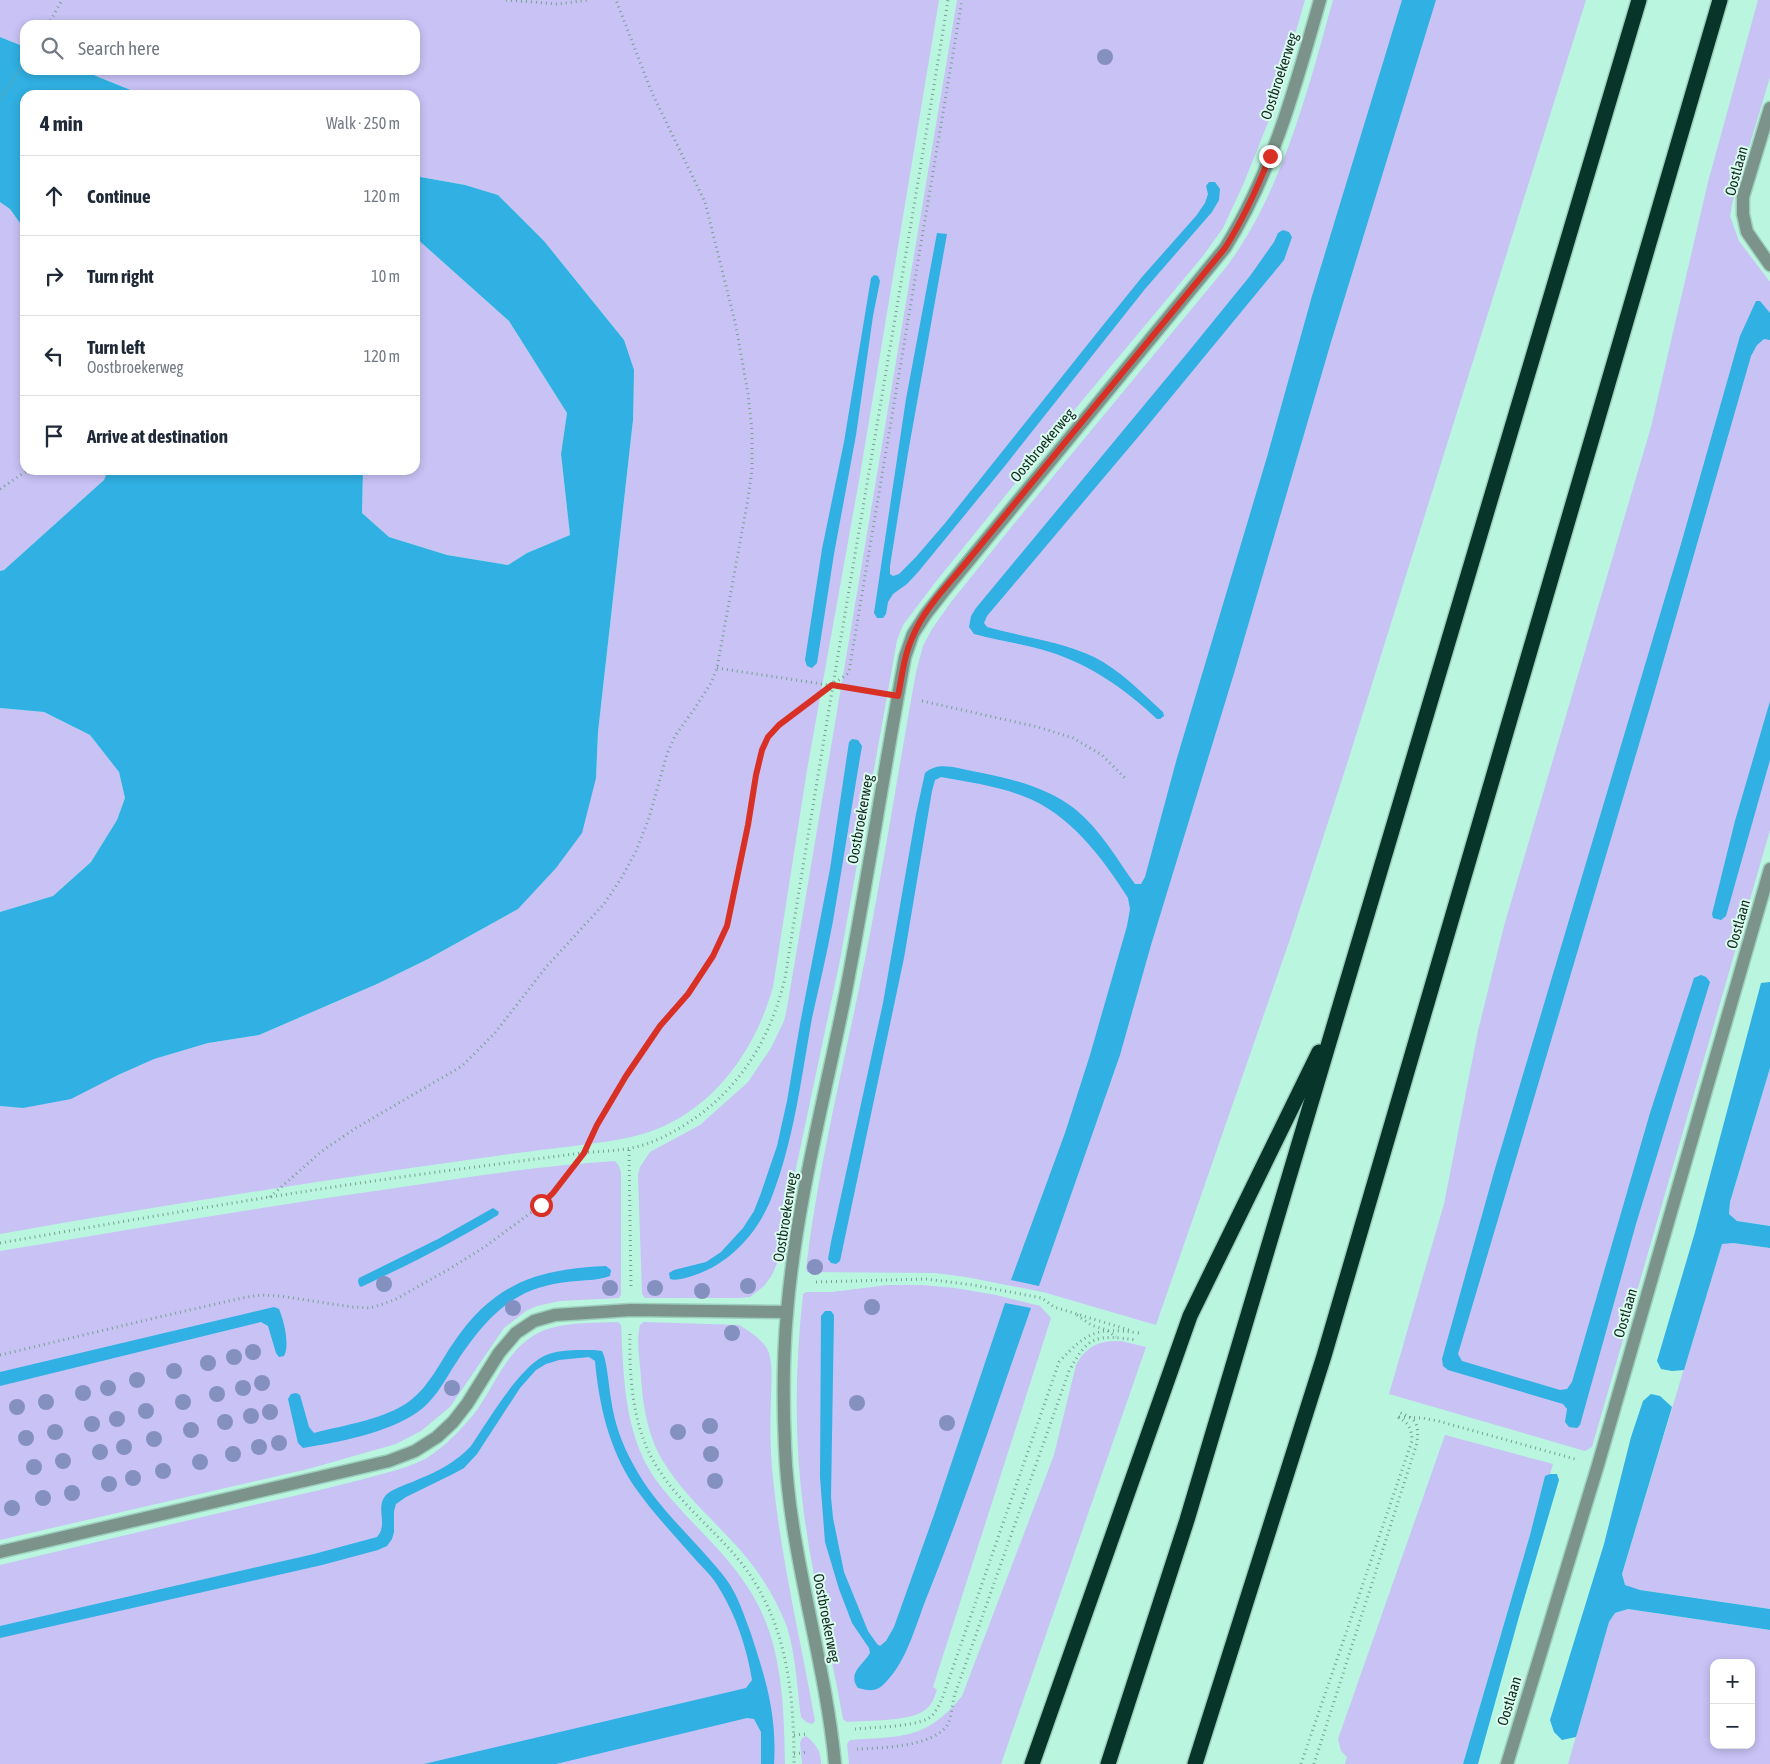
<!DOCTYPE html>
<meta charset="utf-8">
<style>
:root{--surface:#fff;--page:#f6f6f7;--text:#1f2937;--muted:#747a83;--line:#e0e1e3}
body{margin:0;font-family:"Asap Condensed",sans-serif;background:var(--page);color:var(--text)}
.controls{position:absolute;right:15px;bottom:15px;display:grid;overflow:hidden;border-radius:10px;box-shadow:0 2px 8px #0003}
.controls button{width:45px;height:45px;display:grid;place-items:center;padding:0;border:0;border-bottom:1px solid var(--line);background:var(--surface);color:var(--text);font:25px sans-serif}
.stop{position:absolute;width:15px;height:15px;margin:-11px;border:4px solid #d93025;border-radius:50%;background:#fff}
.stop.end{background:#d93025;border-color:#fff;box-shadow:0 1px 5px #0008}
.list{margin:0;padding:0;list-style:none}
h2{display:flex;justify-content:space-between;align-items:center;height:65px;margin:0;padding:0 20px;font-size:21px}
h2 small{font-size:16px;font-weight:400;color:var(--muted)}
.list li{display:grid;grid-template-columns:32px 1fr auto;gap:15px;align-items:center;box-sizing:border-box;height:80px;padding:0 20px;border-top:1px solid var(--line)}
.list b{display:block;font-size:19px;white-space:nowrap}
.list p{margin:0;font-size:16px;white-space:nowrap;color:var(--muted)}
.list em{font-size:16px;font-style:normal;color:var(--muted)}
.icon{flex:none;width:28px;height:28px;fill:none;stroke:currentColor;stroke-width:2;stroke-linecap:round;stroke-linejoin:round}
.map{position:relative;flex:none;width:1770px;height:1764px;overflow:hidden}
.search{position:absolute;background:var(--surface);box-shadow:0 2px 8px #0003;left:20px;top:20px;width:400px;height:55px;display:flex;align-items:center;gap:12px;box-sizing:border-box;padding:0 18px;border-radius:15px;color:var(--muted);font-size:19px}
.panel{position:absolute;background:var(--surface);box-shadow:0 2px 8px #0003;left:20px;top:90px;width:400px;height:385px;border-radius:15px}
.map>svg:first-child{display:block}
.green{fill:#c8c2f5;fill-rule:evenodd}
.water{fill:#30b0e3}
.lines{fill:none;stroke-linecap:round;stroke-linejoin:round}
.minor-casing{stroke:#9cd0bd;stroke-width:15}
.highway-casing{stroke:#9cd0bd;stroke-width:18}
.path{stroke:#76a292;stroke-width:3;stroke-dasharray:1 4;stroke-linecap:butt}
.minor{stroke:#7b938a;stroke-width:12}
.highway{stroke:#073529;stroke-width:15}
.tree{fill:#8490c0}
.route{stroke:#d93025;stroke-width:6}
.labels{text-anchor:middle;dominant-baseline:central;stroke-width:4;stroke-linejoin:round;paint-order:stroke}
.street-label{font-size:15px;fill:#132a22;stroke:#dafdef}
</style>
<div class="map">
<svg width="1770" height="1764" viewBox="0 0 1770 1764">
<rect width="100%" height="100%" fill="#baf5df"/>
<g class="green">
<path d="M0 0H939L860 475 807 770 773 987C757 1045 719 1102 662 1127 635 1139 603 1142 574 1146 531 1151 488 1157 446 1163 297 1184 148 1208 0 1234V1106L23 1108 118 1075 153 1059 208 1043 259 1035 377 984 428 959 518 909 596 778 598 732 633 420 624 340 544 241 498 195 465 185 415 176V95H143L81 70H415V25H25V47L0 37Z"/>
<polygon points="957,0 1305,0 1273,110 1243,185 1223,228 1203,256 1076,408 934,584 903,625 897,640 840,960 795,1173 779,1259 772,1275 764,1286 750,1297 740,1298 645,1298 642,1294 638,1175 640,1167 650,1152 700,1125 748,1082 771,1048 784,1021 787,1008"/>
<path d="M1333 0H1586L1347 764 1288 945 1156 1325 1043 1292 966 1277 935 1273 807 1272 806 1269C819 1158 848 1049 869 939 886 850 900 761 916 672L923 646 932 629 951 602 1013 525 1223 271C1281 197 1308 90 1333 0Z"/>
<polygon points="1758,0 1770,0 1770,77 1732,204 1730,216 1739,241 1770,282 1770,830 1592,1447 1585,1451 1389,1394 1444,1204 1478,1031 1504,926 1651,427 1708,182"/>
<polygon points="0,202 10,209 25,230 25,470 108,470 104,480 4,570 0,571"/>
<polygon points="415,237 509,321 567,413 561,454 570,535 527,553 508,565 447,555 389,537 362,513 363,470 415,470"/>
<polygon points="0,708 44,712 90,735 119,772 125,798 117,820 91,862 53,896 0,912"/>
<polygon points="1770,1068 1770,1226 1737,1221 1729,1214 1730,1202"/>
<path d="M615 1161 619 1166 621 1172V1295L619 1298 560 1301 537 1306 526 1311 504 1328 450 1407 421 1431 396 1444 308 1469 0 1540V1251C127 1230 254 1208 382 1190 460 1178 537 1166 615 1161Z"/>
<polygon points="1722,1243 1733,1243 1770,1248 1770,1609 1640,1590 1625,1586 1622,1574"/>
<path d="M888 1285H922L955 1288 996 1295 1040 1306 1051 1318 933 1687 937 1690C934 1698 932 1705 925 1710 909 1722 868 1720 847 1722L843 1719C831 1650 813 1582 804 1514 794 1441 795 1367 803 1294L806 1292H832Z"/>
<path d="M618 1322 621 1325C624 1382 624 1441 662 1488 693 1527 735 1559 758 1605 783 1653 784 1711 785 1764H0V1565C92 1543 184 1521 276 1500 304 1494 332 1487 360 1480 382 1474 405 1469 425 1459 445 1447 463 1428 477 1410 498 1380 511 1339 551 1328 573 1322 596 1323 618 1322Z"/>
<path d="M644 1322 739 1325C749 1331 765 1341 769 1353 773 1367 771 1384 771 1398 770 1425 770 1452 773 1478 781 1560 801 1641 815 1721L812 1724 806 1722 801 1717C797 1688 796 1656 787 1627 781 1611 772 1594 763 1580 735 1536 690 1506 663 1461 648 1437 643 1406 641 1378 640 1361 636 1341 640 1325Z"/>
<path d="M1121 1341 1146 1347 1001 1764H849L847 1744 850 1740C903 1736 926 1740 962 1696L1054 1455 1076 1365C1086 1346 1100 1340 1121 1341Z"/>
<polygon points="1445,1435 1553,1464 1550,1474 1545,1477 1530,1535 1463,1764 1345,1764 1347,1757 1341,1751 1338,1739"/>
<path d="M1628 1609 1770 1630V1764H1568L1609 1622 1615 1613ZM1714 1663H1751V1745H1714Z"/>
<path d="M806 1736C816 1744 821 1751 821 1764H802L800 1743 802 1738Z"/>
</g>
<g class="water">
<path d="M1402 0H1436L1331 342 1235 670 1151 945 1120 1055 1039 1286 1011 1280 1065 1133 1090 1055 1127 926 1130 909 1128 898C1102 857 1069 813 1023 796 997 786 969 782 941 777L935 780 932 791 904 958 840 1261 836 1264 831 1263 828 1259 831 1242 883 1003 916 814 925 773C938 761 956 768 972 771 1008 778 1046 786 1075 809 1100 829 1116 858 1135 884H1141L1145 877 1177 758 1267 457 1312 296Z"/>
<polygon points="0,37 25,47 25,70 81,70 143,95 25,95 25,230 10,209 0,202"/>
<polygon points="415,176 465,185 498,195 544,241 624,340 634,370 633,420 598,732 596,778 582,833 556,868 518,909 428,959 377,984 259,1035 208,1043 154,1059 118,1075 71,1099 23,1108 0,1106 0,912 53,896 91,862 117,820 125,798 119,772 90,735 44,712 0,708 0,571 4,570 104,480 108,470 363,470 362,513 389,537 447,555 508,565 527,553 570,535 561,454 567,413 509,321 415,237"/>
<polygon points="1209,182 1215,182 1220,189 1219,200 1212,212 1145,289 1004,467 919,571 907,584 893,594 888,602 886,614 883,618 877,618 874,613 906,399 937,233 947,234 908,453 890,566 890,574 893,576 899,574 916,557 946,522 1100,329 1142,277 1196,216 1205,203 1208,194 1206,186"/>
<path d="M1283 230 1289 232 1292 237 1284 260 1144 430 987 616 984 623 987 627C1022 637 1061 641 1094 657 1120 670 1142 693 1163 712L1164 716 1160 719H1157C1125 689 1091 665 1050 652 1025 644 999 641 974 634L969 627 971 616 976 608 1189 351 1250 276 1274 242 1278 233Z"/>
<polygon points="874,275 878,276 880,281 873,316 856,435 834,554 817,663 812,668 807,666 805,660 822,549 844,442 871,278"/>
<polygon points="1756,301 1760,301 1770,313 1770,340 1764,339 1757,345 1751,356 1653,697 1458,1354 1462,1361 1560,1390 1567,1389 1572,1382 1650,1113 1694,978 1701,975 1706,977 1710,982 1636,1224 1580,1425 1577,1428 1569,1427 1565,1422 1567,1409 1563,1404 1448,1370 1443,1366 1442,1359 1494,1172 1681,544 1740,336"/>
<polygon points="1770,701 1770,760 1726,916 1721,920 1713,918 1712,914 1735,821"/>
<path d="M852 739 858 740 862 746C852 804 843 863 833 921 827 954 819 986 812 1018 801 1079 794 1141 771 1199 757 1234 728 1265 692 1276 685 1278 677 1281 670 1279L669 1273 674 1270 706 1262 721 1252 743 1228 754 1211 761 1193 777 1146 787 1101 800 1024 830 869 849 742Z"/>
<polygon points="1770,982 1770,1068 1730,1202 1729,1214 1737,1221 1770,1226 1770,1248 1733,1243 1722,1244 1684,1370 1672,1371 1661,1369 1657,1361 1695,1232 1761,983"/>
<path d="M493 1208 499 1212 498 1215C454 1242 408 1265 361 1287L359 1285 358 1281 359 1278 438 1239Z"/>
<path d="M606 1266 611 1270 610 1276C600 1280 588 1280 576 1281 556 1283 536 1286 518 1297 489 1313 469 1343 452 1369 443 1384 433 1401 419 1411 389 1433 339 1442 303 1448L298 1443 288 1399 291 1394 296 1393 300 1395 309 1427 314 1433C344 1425 387 1419 411 1400 430 1385 440 1362 454 1342 494 1283 538 1269 606 1266Z"/>
<path d="M1005 1303 1031 1308C997 1404 966 1500 928 1594 916 1623 908 1660 885 1683 877 1692 869 1691 858 1688 847 1673 863 1665 870 1653L869 1648 852 1623 839 1589 825 1542 820 1477 821 1316 825 1311H831L834 1315 831 1497 833 1518 844 1572 868 1631 877 1644 880 1646 886 1641 894 1627 935 1512Z"/>
<path d="M274 1307 279 1309C284 1321 290 1345 284 1356L279 1357 276 1353 268 1326 261 1322 0 1386V1372Z"/>
<path d="M594 1350 602 1351C607 1360 609 1387 611 1399 614 1422 622 1444 633 1464 656 1508 696 1540 726 1579 738 1595 744 1615 751 1634 766 1680 777 1715 774 1764H761V1732L754 1719 747 1718 556 1764H424L746 1688 752 1680C747 1649 736 1615 719 1588 713 1577 703 1568 695 1559 674 1535 652 1512 634 1486 609 1449 599 1405 595 1361L589 1357 559 1360 546 1364 536 1370 520 1388 477 1454 464 1468 453 1474 406 1497 396 1504 394 1511V1532L392 1539 387 1546 378 1550 322 1565 0 1638V1626L314 1554 377 1537C389 1524 374 1507 387 1494 396 1487 409 1484 419 1479 439 1471 456 1462 471 1446 488 1421 518 1369 544 1356 559 1349 578 1350 594 1350Z"/>
<polygon points="1651,1394 1660,1396 1672,1407 1622,1574 1625,1585 1640,1590 1770,1609 1770,1630 1628,1609 1615,1613 1609,1622 1576,1737 1562,1740 1554,1732 1550,1720 1604,1544 1631,1437 1643,1401"/>
<polygon points="1550,1474 1557,1474 1559,1480 1520,1613 1478,1764 1463,1764 1530,1535 1545,1476"/>
</g>
<g class="lines">
<g class="minor-casing">
<g id="minor">
<polyline points="1770,108 1743,197 1743,214 1747,232 1770,265"/>
<polyline points="0,1552 389,1461 415,1451 437,1437 453,1422 467,1404 499,1353 516,1333 534,1321 555,1315 631,1310 787,1312"/>
<path d="M835 1764C825 1657 789 1554 785 1447 783 1403 783 1356 787 1312 796 1205 824 1101 845 996 867 883 884 770 905 657L913 634 926 614 944 591 1225 248C1272 173 1296 85 1320 0"/>
<polyline points="1507,1764 1598,1465 1770,869"/>
</g>
</g>
<g class="highway-casing">
<g id="highway">
<polyline points="1032,1764 1190,1316 1319,1052"/>
<polyline points="1108,1764 1187,1520 1639,0"/>
<polyline points="1195,1764 1324,1356 1720,0"/>
</g>
</g>
<g class="path">
<polyline points="506,0 558,4 589,0"/>
<polyline points="48,25 62,0"/>
<polyline points="0,99 25,62"/>
<polyline points="0,489 28,470"/>
<polyline points="717,668 874,692"/>
<polyline points="922,701 1038,727 1073,738 1102,755 1125,778"/>
<polyline points="629,1150 631,1286"/>
<polyline points="270,1197 322,1151 356,1128 462,1066 494,1034 547,966 604,904 622,877 636,851 649,818 667,754 675,736 695,708 711,683 717,668 748,499 752,469 752,431 748,394 736,326 705,202 652,93 616,0"/>
<path d="M0 1243C148 1217 296 1191 445 1171 491 1165 536 1159 581 1153 611 1150 630 1152 659 1139 727 1107 768 1051 785 978 837 652 895 326 948 0"/>
<polyline points="816,1282 926,1279 973,1285 1042,1298 1054,1307 1129,1330"/>
<polyline points="1077,1315 1091,1325 1107,1330 1116,1337"/>
<path d="M630 1334C629 1379 633 1432 659 1470 683 1508 722 1535 748 1572 788 1629 794 1697 794 1764"/>
<polyline points="0,1355 159,1317 242,1298 261,1295 280,1296 352,1307 370,1308 383,1304 396,1299 451,1268 486,1246 541,1205 553,1193 584,1153 597,1125 626,1076 660,1026 688,994 713,956 727,926 748,825 757,775 762,750 768,737 779,725 847,674 849,671 962,0"/>
<polyline points="1399,1417 1422,1418 1438,1421 1575,1459"/>
<path d="M855 1729C874 1727 914 1727 929 1718 935 1714 939 1705 942 1699L1059 1362C1088 1331 1097 1327 1139 1333"/>
<polyline points="794,1735 807,1734"/>
<path d="M857 1749C881 1748 934 1747 948 1724 952 1715 952 1703 955 1694L1069 1371C1089 1334 1097 1335 1137 1340"/>
<polyline points="794,1754 808,1752"/>
<path d="M1301 1764 1412 1441C1412 1428 1408 1422 1397 1417"/>
<path d="M1314 1764 1417 1443C1419 1423 1417 1419 1398 1412"/>
</g>
<use href="#minor" class="minor"/>
<use href="#highway" class="highway"/>
</g>
<g class="tree">
<circle cx="1105" cy="57" r="8"/>
<circle cx="815" cy="1267" r="8"/>
<circle cx="384" cy="1284" r="8"/>
<circle cx="748" cy="1286" r="8"/>
<circle cx="610" cy="1288" r="8"/>
<circle cx="655" cy="1288" r="8"/>
<circle cx="702" cy="1291" r="8"/>
<circle cx="872" cy="1307" r="8"/>
<circle cx="513" cy="1308" r="8"/>
<circle cx="732" cy="1333" r="8"/>
<circle cx="253" cy="1352" r="8"/>
<circle cx="234" cy="1357" r="8"/>
<circle cx="208" cy="1363" r="8"/>
<circle cx="174" cy="1371" r="8"/>
<circle cx="137" cy="1380" r="8"/>
<circle cx="262" cy="1383" r="8"/>
<circle cx="108" cy="1388" r="8"/>
<circle cx="243" cy="1388" r="8"/>
<circle cx="452" cy="1388" r="8"/>
<circle cx="83" cy="1393" r="8"/>
<circle cx="217" cy="1394" r="8"/>
<circle cx="46" cy="1402" r="8"/>
<circle cx="183" cy="1402" r="8"/>
<circle cx="857" cy="1403" r="8"/>
<circle cx="17" cy="1407" r="8"/>
<circle cx="146" cy="1411" r="8"/>
<circle cx="270" cy="1412" r="8"/>
<circle cx="251" cy="1416" r="8"/>
<circle cx="117" cy="1419" r="8"/>
<circle cx="225" cy="1422" r="8"/>
<circle cx="947" cy="1423" r="8"/>
<circle cx="92" cy="1424" r="8"/>
<circle cx="710" cy="1426" r="8"/>
<circle cx="191" cy="1430" r="8"/>
<circle cx="55" cy="1432" r="8"/>
<circle cx="678" cy="1432" r="8"/>
<circle cx="26" cy="1438" r="8"/>
<circle cx="154" cy="1439" r="8"/>
<circle cx="279" cy="1443" r="8"/>
<circle cx="124" cy="1447" r="8"/>
<circle cx="259" cy="1447" r="8"/>
<circle cx="100" cy="1452" r="8"/>
<circle cx="233" cy="1454" r="8"/>
<circle cx="711" cy="1454" r="8"/>
<circle cx="63" cy="1461" r="8"/>
<circle cx="200" cy="1462" r="8"/>
<circle cx="34" cy="1467" r="8"/>
<circle cx="163" cy="1471" r="8"/>
<circle cx="133" cy="1478" r="8"/>
<circle cx="715" cy="1481" r="8"/>
<circle cx="109" cy="1484" r="8"/>
<circle cx="72" cy="1493" r="8"/>
<circle cx="43" cy="1498" r="8"/>
<circle cx="12" cy="1508" r="8"/>
</g>
<g class="lines">
<path class="route" d="M541 1205 553 1193 584 1153 597 1125 626 1076 660 1026 688 994 713 956 727 926 748 825 756 775 762 750 768 737 779 725 832 685 898 696C902 676 904 655 913 636 924 609 947 586 965 564L1225 248C1244 218 1257 189 1270 156"/>
</g>
<g class="labels">
<g class="street-label">
<text transform="translate(1279 76) rotate(-72)">Oostbroekerweg</text>
<text transform="translate(1736 171) rotate(-75)">Oostlaan</text>
<text transform="translate(1042 445) rotate(-50)">Oostbroekerweg</text>
<text transform="translate(860 819) rotate(-80)">Oostbroekerweg</text>
<text transform="translate(1738 924) rotate(-74)">Oostlaan</text>
<text transform="translate(785 1217) rotate(-81)">Oostbroekerweg</text>
<text transform="translate(1625 1313) rotate(-74)">Oostlaan</text>
<text transform="translate(827 1618) rotate(79)">Oostbroekerweg</text>
<text transform="translate(1509 1701) rotate(-73)">Oostlaan</text>
</g>
</g>
</svg>
<div class="controls">
<button>+</button>
<button>−</button>
</div>
<div class="stop" style="left:541px;top:1205px"></div>
<div class="stop end" style="left:1270px;top:156px"></div>
<div class="search"><svg class="icon" aria-label="search" viewBox="0 0 24 24"><circle cx="10" cy="10" r="6"/><path d="M15 15l6 6"/></svg>Search here</div>
<section class="panel">
<h2>4 min<small>Walk · 250 m</small></h2>
<ul class="list">
<li><svg class="icon" aria-label="ahead" viewBox="0 0 24 24"><path d="M12 20V5M6 11l6-6 6 6"/></svg><div><b>Continue</b></div><em>120 m</em></li>
<li><svg class="icon" aria-label="right" viewBox="0 0 24 24"><path d="M7 20v-9h11M14 6l5 5-5 5"/></svg><div><b>Turn right</b></div><em>10 m</em></li>
<li><svg class="icon" aria-label="left" viewBox="0 0 24 24"><path d="M17 20v-9H6M10 6l-5 5 5 5"/></svg><div><b>Turn left</b><p>Oostbroekerweg</p></div><em>120 m</em></li>
<li><svg class="icon" aria-label="arrive" viewBox="0 0 24 24"><path d="M6 21V4h12l-3 4 3 4H6"/></svg><div><b>Arrive at destination</b></div></li>
</ul>
</section>
</div>
